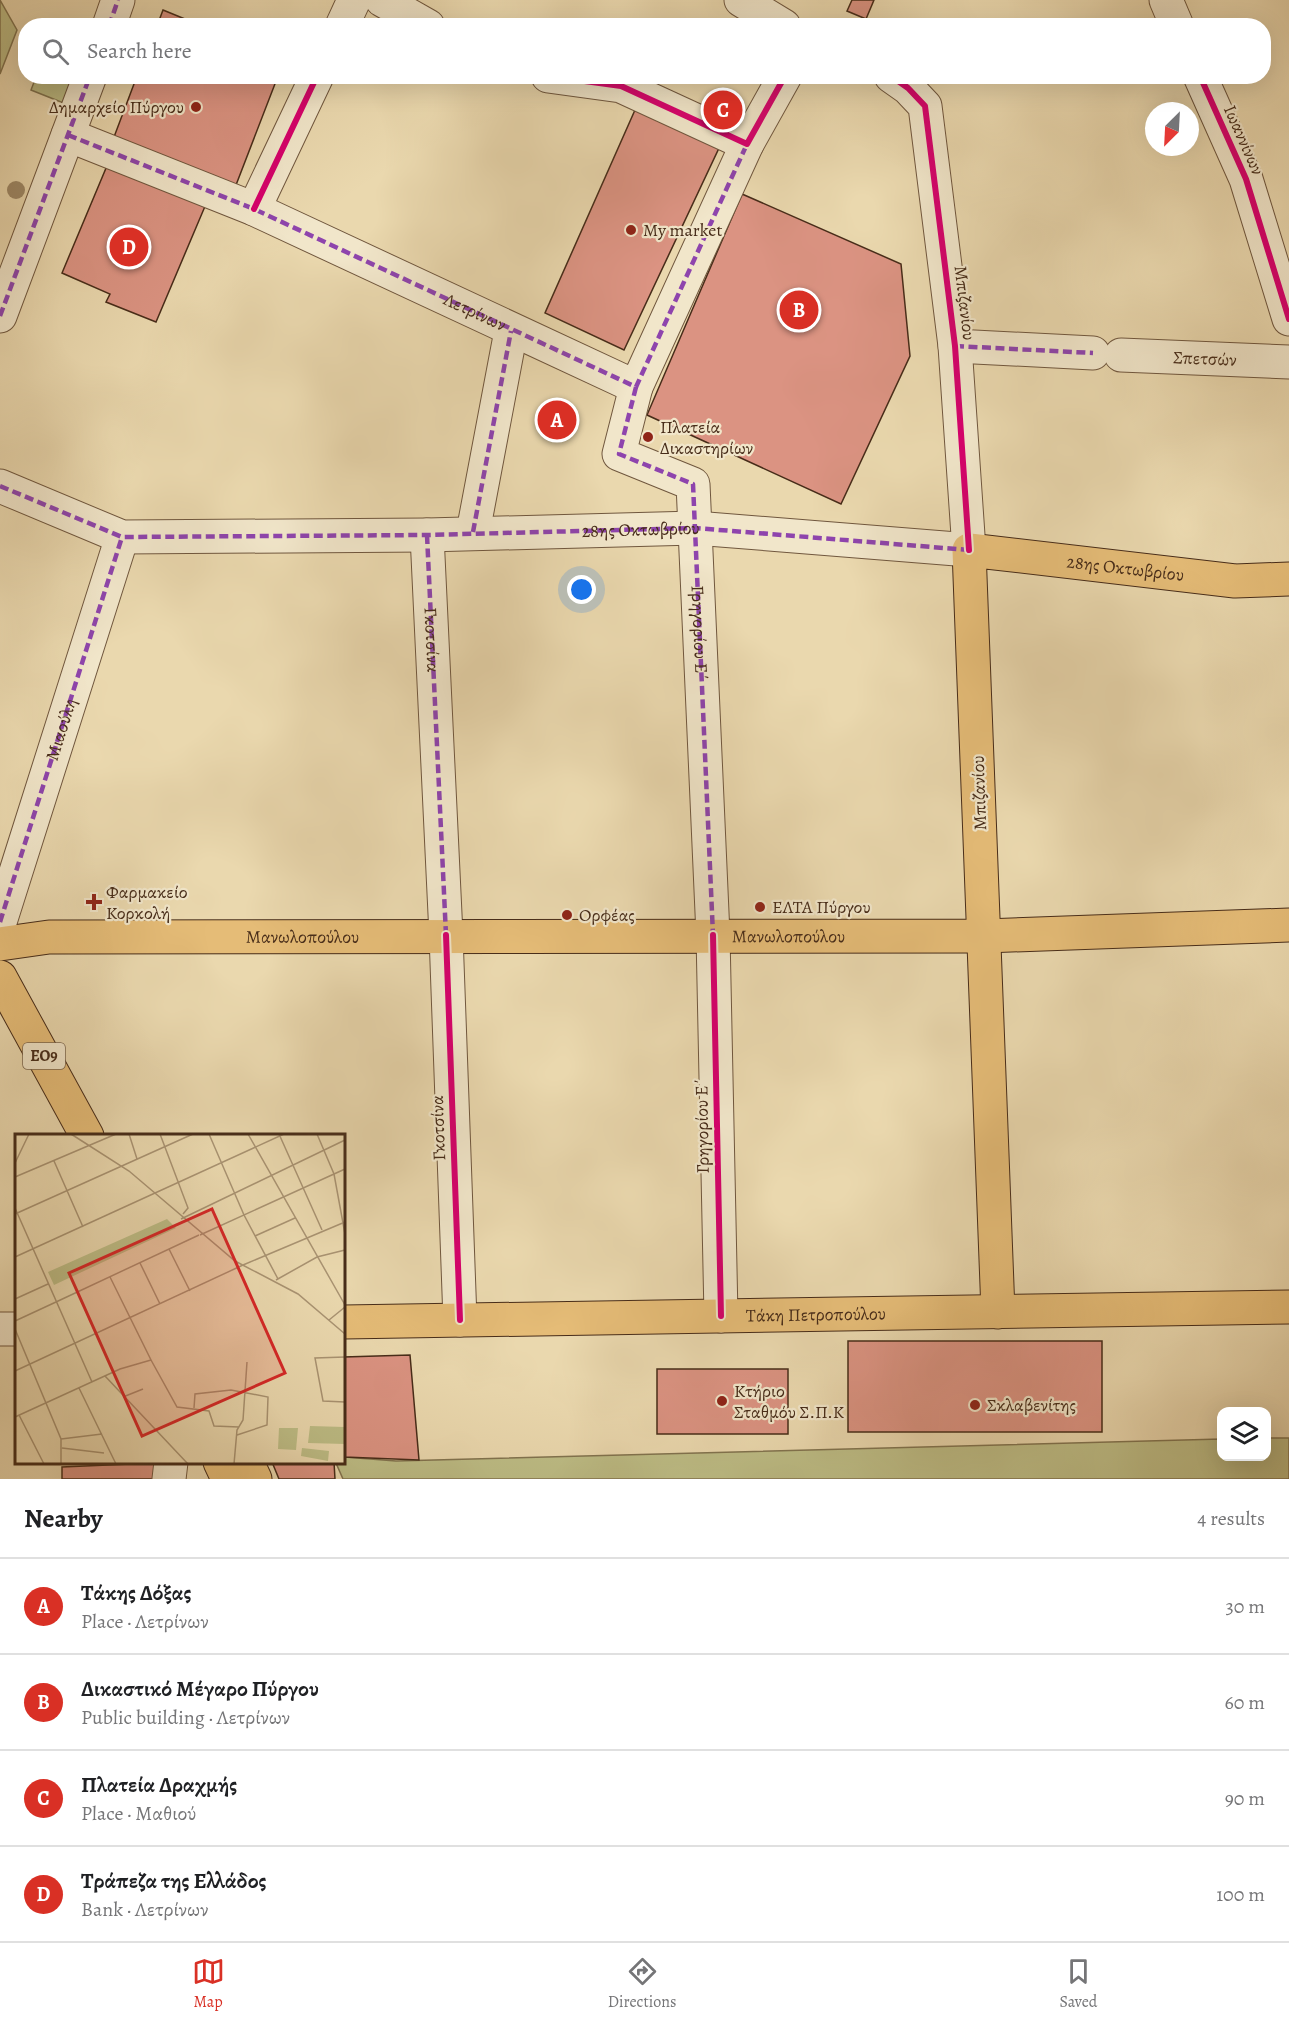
<!DOCTYPE html>
<meta charset="utf-8">
<style>
:root{--surface:#fff;--page:#f2f2f2;--text:#202124;--muted:#757577;--line:#e0e0e0;--accent:#d93025}
body{margin:0;font-family:Alegreya,serif;background:var(--page);color:var(--text)}
.controls{position:absolute;right:18px;bottom:18px;display:grid;overflow:hidden;border-radius:12px;box-shadow:0 6px 24px #0002}
.controls button{width:54px;height:54px;display:grid;place-items:center;padding:0;border:0;border-bottom:2px solid var(--line);background:var(--surface);color:var(--text);font:30px sans-serif}
.compass{position:absolute;left:1145px;top:102px;width:54px;height:54px;border-radius:50%;background:var(--surface);box-shadow:0 6px 24px #0002;rotate:204deg}
.you{position:absolute;left:582px;top:590px;width:21px;height:21px;margin:-15px;border:4px solid #fff;border-radius:50%;background:#1a73e8;box-shadow:0 0 0 9px #1a73e833}
.badge{display:grid;place-items:center;width:39px;height:39px;border-radius:50%;background:var(--accent);color:#fff;font-size:20px;font-weight:700}
.pin{position:absolute;translate:-50% -50%;border:3px solid #fff;box-shadow:0 2px 6px #0006}
.list{margin:0;padding:0;list-style:none}
h2{display:flex;justify-content:space-between;align-items:center;height:78px;margin:0;padding:0 24px;font-size:26px}
h2 small{font-size:20px;font-weight:400;color:var(--muted)}
.list li{display:grid;grid-template-columns:39px 1fr auto;gap:18px;align-items:center;box-sizing:border-box;height:96px;padding:0 24px;border-top:2px solid var(--line)}
.list b{display:block;font-size:22px;white-space:nowrap}
.list p{margin:0;font-size:20px;white-space:nowrap;color:var(--muted)}
.list em{font-size:20px;font-style:normal;color:var(--muted)}
.icon{flex:none;width:33px;height:33px;fill:none;stroke:currentColor;stroke-width:2;stroke-linecap:round;stroke-linejoin:round}
.map{position:relative;flex:none;width:1289px;height:1479px;overflow:hidden}
.search{position:absolute;background:var(--surface);box-shadow:0 6px 24px #0002;left:18px;right:18px;top:18px;height:66px;display:flex;align-items:center;gap:15px;box-sizing:border-box;padding:0 21px;border-radius:24px;color:var(--muted);font-size:22px}
.sheet{height:462px;background:var(--surface)}
nav{display:flex;justify-content:space-around;align-items:center;box-sizing:border-box;height:84px;border-top:2px solid var(--line);background:var(--surface);font-size:16px;color:var(--muted)}
nav a{display:grid;justify-items:center;gap:3px}
nav .on{color:var(--accent)}
.map>svg:first-child{display:block}
.green{fill:#bdbd86;stroke:#827450;stroke-width:1.5}
.building{fill:#db9382;stroke:#472c19;stroke-width:1.5}
.lines{fill:none;stroke-linecap:round;stroke-linejoin:round}
.minor-casing{stroke:#70573e;stroke-width:35}
.major-casing{stroke:#472c19;stroke-width:35}
.minor{stroke:#f1e6ca;stroke-width:33}
.major{stroke:#e5bc77;stroke-width:33}
.quiet{stroke:#8e44ad;stroke-width:4.5;stroke-dasharray:9 4.5;stroke-linecap:butt}
.cycleway-casing{stroke:#f1e6ca;stroke-width:10}
.cycleway{stroke:#d6006c;stroke-width:6}
.tree{fill:#9e8968}
.poi-dot{fill:#8f2418;stroke:#f1e6ca;stroke-width:2}
.labels{text-anchor:middle;dominant-baseline:central;stroke-width:4.5;stroke-linejoin:round;paint-order:stroke}
.shield{fill:#f1e6ca;stroke:#7a644e;stroke-width:1.5}
.shield-label{font-size:16px;font-weight:bold;fill:#472c19}
.poi-label{font-size:18px;fill:#472c19;stroke:#f1e6ca;text-anchor:start}
.street-label{font-size:18px;fill:#472c19;stroke:#f1e6ca}
.inset-road{fill:none;stroke:#a99372;stroke-width:1.5}
.view{fill:#d62828;fill-opacity:0.15;stroke:#d62828;stroke-width:3}
.inset-edge{fill:none;stroke:#472c19;stroke-width:3}
</style>
<div class="map">
<svg width="1289" height="1479" viewBox="0 0 1289 1479">
<rect width="100%" height="100%" fill="#ead8ae"/>
<filter id="stains"><feTurbulence type="fractalNoise" baseFrequency=".00333" numOctaves="4"/><feColorMatrix values="0 0 0 0 .2 0 0 0 0 .09 0 0 0 0 .02 0 0 0 .5 -.17"/></filter>
<radialGradient id="worn" r=".72"><stop offset=".6" stop-color="#630" stop-opacity="0"/><stop offset="1" stop-color="#630" stop-opacity=".3"/></radialGradient>
<g class="green">
<polygon points="0,0 17,30 0,74"/>
<polygon points="36,77 76,77 66,104 31,90"/>
<polygon points="1267,1438 1289,1438 1289,1479 343,1479 336,1463 344,1462 344,1457 396,1461 1221,1439 1222,1456 1266,1456"/>
</g>
<g class="building">
<polygon points="852,0 874,0 866,19 847,11"/>
<polygon points="163,10 202,26 157,26"/>
<polygon points="137,76 278,76 236,185 114,137"/>
<polygon points="635,110 719,148 624,350 545,313"/>
<polygon points="109,161 206,204 156,322 106,302 110,294 62,273"/>
<polygon points="742,194 901,264 910,356 841,504 647,415"/>
<rect x="848" y="1341" width="254" height="91"/>
<polygon points="410,1355 419,1460 344,1457 344,1357"/>
<rect x="657" y="1369" width="131" height="65"/>
<polygon points="272,1462 334,1462 335,1479 279,1479"/>
<polygon points="154,1463 154,1479 62,1479 62,1467"/>
</g>
<g class="lines">
<g class="minor-casing">
<g id="minor">
<polyline points="382,0 428,26"/>
<polyline points="741,0 784,26"/>
<polyline points="1166,0 1177,26"/>
<polyline points="109,26 118,0"/>
<polyline points="342,26 354,0"/>
<polyline points="548,76 621,86 747,144 785,76"/>
<polyline points="1200,76 1246,179 1289,319"/>
<polyline points="68,135 254,209 636,387 747,144"/>
<polyline points="254,209 317,76"/>
<polyline points="0,316 90,76"/>
<polyline points="955,346 1093,353"/>
<path id="s1" d="M1121 355 1289 362"/>
<polyline points="636,387 619,454 693,484 713,935 721,1316"/>
<path id="s2" d="M0 486 122 537 427 535 695 528 969 550 955 346 925 106 908 88 891 76"/>
<polyline points="473,532 511,331"/>
<polyline points="427,535 446,935 460,1320"/>
<path id="s3" d="M0 922 122 537"/>
<polyline points="0,1329 16,1329"/>
<polyline points="169,1479 171,1462"/>
</g>
</g>
<g class="major-casing">
<g id="major">
<path id="s4" d="M0 944 49 937 985 936 1289 925"/>
<polyline points="0,977 87,1136"/>
<path id="s5" d="M998 1312 969 550 1235 581 1289 579"/>
<path id="s6" d="M344 1322 1289 1307"/>
<polyline points="220,1462 228,1479"/>
<polyline points="247,1462 255,1479"/>
</g>
</g>
<use href="#minor" class="minor"/>
<use href="#major" class="major"/>
<g class="quiet">
<polyline points="109,26 118,0"/>
<path id="s7" d="M68 135 254 209 636 387 747 144"/>
<polyline points="0,316 90,76"/>
<polyline points="955,346 1093,353"/>
<path id="s8" d="M636 387 619 454 693 484 713 935"/>
<polyline points="0,486 122,537 427,535 695,528 969,550"/>
<polyline points="473,532 511,331"/>
<path id="s9" d="M427 535 446 935"/>
<polyline points="0,922 122,537"/>
</g>
<g class="cycleway-casing">
<g id="cycleway">
<polyline points="548,76 621,86 747,144 785,76"/>
<polyline points="891,76 908,88 925,106 955,346 969,550"/>
<polyline points="1200,76 1246,179 1289,319"/>
<polyline points="254,209 317,76"/>
<polyline points="446,935 460,1320"/>
<polyline points="713,935 721,1316"/>
</g>
</g>
<use href="#cycleway" class="cycleway"/>
</g>
<circle class="tree" cx="16" cy="190" r="9"/>
<g class="poi-dot">
<circle cx="196" cy="107" r="6"/>
<circle cx="631" cy="230" r="6"/>
<circle cx="648" cy="437" r="6"/>
<path d="M91 893h6v6h6v6h-6v6h-6v-6h-6v-6h6z"/>
<circle cx="760" cy="907" r="6"/>
<circle cx="567" cy="915" r="6"/>
<circle cx="722" cy="1401" r="6"/>
<circle cx="975" cy="1405" r="6"/>
</g>
<g class="labels">
<rect class="shield" x="23" y="1043" width="42" height="26" rx="4.5"/>
<g class="shield-label">
<text x="44" y="1056">ΕΟ9</text>
</g>
<g class="poi-label">
<text x="184" y="107" text-anchor="end">Δημαρχείο Πύργου</text>
<text x="643" y="230">My market</text>
<text x="660" y="427">Πλατεία<tspan x="660" dy="21">Δικαστηρίων</tspan></text>
<text x="106" y="892">Φαρμακείο<tspan x="106" dy="21">Κορκολή</tspan></text>
<text x="772" y="907">ΕΛΤΑ Πύργου</text>
<text x="579" y="915">Ορφέας</text>
<text x="734" y="1391">Κτήριο<tspan x="734" dy="21">Σταθμόυ Σ.Π.Κ</tspan></text>
<text x="987" y="1405">Σκλαβενίτης</text>
</g>
<g class="street-label">
<text transform="translate(1244 140) rotate(66)">Ιωαννίνων</text>
<text transform="translate(965 303) rotate(83)">Μπιζανίου</text>
<text stroke="none"><textPath href="#s7" startOffset="444">Λετρίνων</textPath></text>
<text stroke="none"><textPath href="#s1" startOffset="84">Σπετσών</textPath></text>
<text stroke="none"><textPath href="#s2" startOffset="651">28ης Οκτωβρίου</textPath></text>
<text stroke="none"><textPath href="#s5" startOffset="920">28ης Οκτωβρίου</textPath></text>
<text stroke="none"><textPath href="#s8" startOffset="298">Γρηγορίου Ε΄</textPath></text>
<text stroke="none"><textPath href="#s9" startOffset="105">Γκοτσίνα</textPath></text>
<text stroke="none"><textPath href="#s3" startOffset="202">Μιαούλη</textPath></text>
<text transform="translate(979 793) rotate(-92)">Μπιζανίου</text>
<text stroke="none"><textPath href="#s4" startOffset="789">Μανωλοπούλου</textPath></text>
<text stroke="none"><textPath href="#s4" startOffset="303">Μανωλοπούλου</textPath></text>
<text transform="translate(702 1126) rotate(-91)">Γρηγορίου Ε΄</text>
<text transform="translate(438 1128) rotate(-92)">Γκοτσίνα</text>
<text stroke="none"><textPath href="#s6" startOffset="472">Τάκη Πετροπούλου</textPath></text>
</g>
</g>
<g transform="translate(15 1134)">
<rect width="330" height="330" fill="#ead8ae"/>
<path d="M152 85 161 94 39 151 33 138ZM295 292 330 293V310L293 309ZM264 294H283L281 316 263 315ZM287 314 314 317 313 327 286 322Z" fill="#bdbd86"/>
<path class="inset-road" d="M56 0 114 37 220 127 283 160 330 200M114 0 122 25M145 0 173 74 168 80M194 0 229 81 263 145M233 0 330 171M264 0 307 96M302 0 319 40 330 100M39 27 68 93M0 29 14 0M0 43 101 0M0 74 77 248M0 80 178 0M166 85 330 6M185 101 330 35M240 102 280 84M154 115 175 157M0 123 269 0M125 129 145 170M228 131 330 88M261 146 302 123 330 116M0 165 33 150M41 168 184 101M314 186 330 173M0 187 41 168M0 195 46 305V330M330 223 300 224 308 267 330 268M136 226 162 273 194 277 199 292 224 293M0 237 228 131M90 242 173 330M64 254 101 330M108 263 128 255M179 274 180 260 216 256 253 263 252 291 222 301M4 281 29 330M0 283 105 235 136 226 95 143M46 305 87 300M47 314 89 319M219 330 222 296 228 286 232 228"/>
<path class="view" d="M197 75 270 239 127 302 54 139Z"/>
<rect width="330" height="330" class="inset-edge"/>
</g>
<rect width="100%" height="100%" filter="url(#stains)"/>
<rect width="100%" height="100%" fill="url(#worn)"/>
</svg>
<div class="controls">
<button><svg class="icon" aria-label="layers" viewBox="0 0 24 24"><path d="M12 4l9 5-9 5-9-5zM3 14l9 5 9-5"/></svg></button>
</div>
<svg class="compass" viewBox="-18 -18 36 36"><path d="M0-13l5 13h-10z" fill="#e53935"/><path d="M0 13l5-13h-10z" fill="#757577"/></svg>
<div class="you"></div>
<div class="pin badge" style="left:557px;top:420px">A</div>
<div class="pin badge" style="left:799px;top:310px">B</div>
<div class="pin badge" style="left:723px;top:110px">C</div>
<div class="pin badge" style="left:129px;top:247px">D</div>
<div class="search"><svg class="icon" aria-label="search" viewBox="0 0 24 24"><circle cx="10" cy="10" r="6"/><path d="M15 15l6 6"/></svg>Search here</div>
</div>
<section class="sheet">
<h2>Nearby<small>4 results</small></h2>
<ul class="list">
<li><span class="badge">A</span><div><b>Τάκης Δόξας</b><p>Place · Λετρίνων</p></div><em>30 m</em></li>
<li><span class="badge">B</span><div><b>Δικαστικό Μέγαρο Πύργου</b><p>Public building · Λετρίνων</p></div><em>60 m</em></li>
<li><span class="badge">C</span><div><b>Πλατεία Δραχμής</b><p>Place · Μαθιού</p></div><em>90 m</em></li>
<li><span class="badge">D</span><div><b>Τράπεζα της Ελλάδος</b><p>Bank · Λετρίνων</p></div><em>100 m</em></li>
</ul>
</section>
<nav>
<a class="on"><svg class="icon" aria-label="map" viewBox="0 0 24 24"><path d="M3 6l6-2 6 2 6-2v14l-6 2-6-2-6 2zM9 4v14M15 6v14"/></svg>Map</a>
<a><svg class="icon" aria-label="directions" viewBox="0 0 24 24"><path d="M12 3l9 9-9 9-9-9zM9 14v-3h6M13 9l2 2-2 2"/></svg>Directions</a>
<a><svg class="icon" aria-label="saved" viewBox="0 0 24 24"><path d="M7 4h10v16l-5-4-5 4z"/></svg>Saved</a>
</nav>
